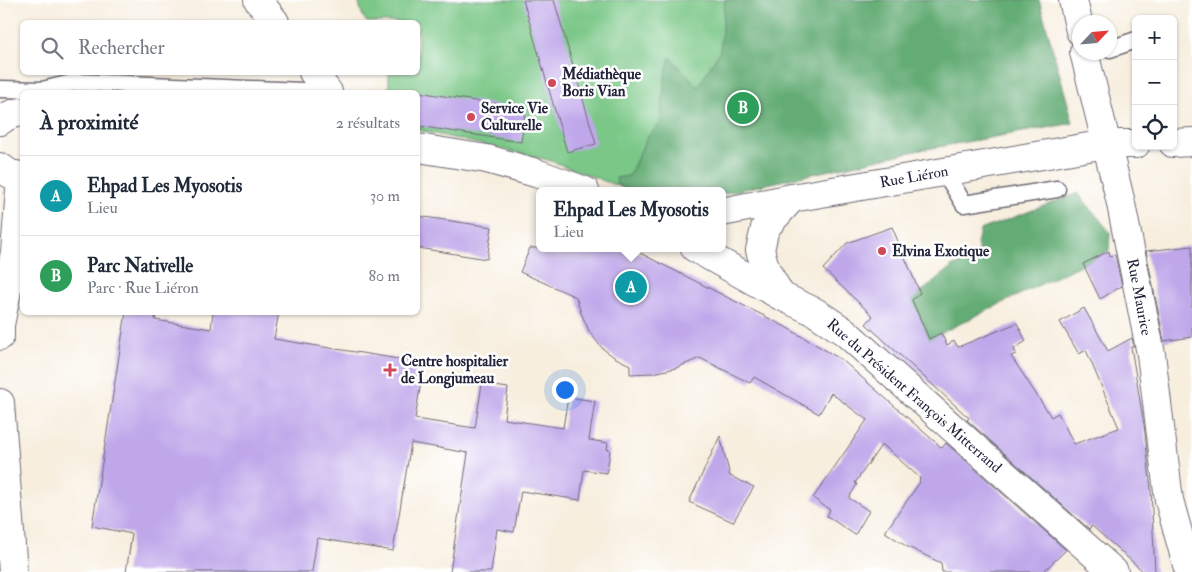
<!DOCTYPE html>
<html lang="fr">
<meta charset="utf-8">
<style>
:root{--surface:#fff;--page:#f2f2f3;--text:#1f2937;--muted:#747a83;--line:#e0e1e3;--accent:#d1495b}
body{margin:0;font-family:"IM FELL Double Pica",serif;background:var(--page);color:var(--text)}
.controls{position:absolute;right:15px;top:15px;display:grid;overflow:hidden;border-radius:8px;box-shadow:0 1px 4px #0004}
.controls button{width:45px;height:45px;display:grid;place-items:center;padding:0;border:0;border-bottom:1px solid var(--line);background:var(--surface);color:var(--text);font:25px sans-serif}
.compass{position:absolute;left:1072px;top:15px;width:45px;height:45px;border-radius:50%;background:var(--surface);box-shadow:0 1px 4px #0004;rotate:64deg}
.you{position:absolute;left:564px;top:389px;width:18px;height:18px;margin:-12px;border:4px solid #fff;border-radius:50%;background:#1a73e8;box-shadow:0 0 0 8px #1a73e833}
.badge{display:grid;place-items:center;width:32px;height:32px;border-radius:50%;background:var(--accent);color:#fff;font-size:16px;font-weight:700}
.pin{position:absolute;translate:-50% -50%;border:2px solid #fff;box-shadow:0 1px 5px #0006}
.popup{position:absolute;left:536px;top:187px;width:190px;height:65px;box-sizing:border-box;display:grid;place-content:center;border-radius:8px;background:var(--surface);filter:drop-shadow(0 1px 4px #0005);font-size:16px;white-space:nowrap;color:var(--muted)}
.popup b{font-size:19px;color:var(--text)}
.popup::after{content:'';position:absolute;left:50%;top:100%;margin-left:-10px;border:10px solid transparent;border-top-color:var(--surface)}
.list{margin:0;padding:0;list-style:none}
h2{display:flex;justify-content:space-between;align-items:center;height:65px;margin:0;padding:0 20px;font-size:21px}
h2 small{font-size:16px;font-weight:400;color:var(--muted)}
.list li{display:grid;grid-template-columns:32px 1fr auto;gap:15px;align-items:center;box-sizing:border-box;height:80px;padding:0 20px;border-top:1px solid var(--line)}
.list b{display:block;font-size:19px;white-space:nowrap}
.list p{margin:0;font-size:16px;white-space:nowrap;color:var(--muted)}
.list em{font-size:16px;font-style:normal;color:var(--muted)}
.icon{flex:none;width:28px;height:28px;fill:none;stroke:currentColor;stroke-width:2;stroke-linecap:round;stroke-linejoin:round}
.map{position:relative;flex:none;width:1192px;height:572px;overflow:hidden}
.search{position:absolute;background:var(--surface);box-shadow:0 1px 4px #0004;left:20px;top:20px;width:400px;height:55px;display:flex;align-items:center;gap:12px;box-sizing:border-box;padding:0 18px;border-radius:8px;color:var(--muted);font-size:19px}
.panel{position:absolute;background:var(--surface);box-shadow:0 1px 4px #0004;left:20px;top:90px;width:400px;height:225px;border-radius:8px}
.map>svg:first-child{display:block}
.green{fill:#7ac787;stroke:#4e7461}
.forest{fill:#63ac74;stroke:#426758}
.building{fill:#bfa7ea}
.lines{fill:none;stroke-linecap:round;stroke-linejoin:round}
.lane-casing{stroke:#6d6974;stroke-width:19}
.street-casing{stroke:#6d6974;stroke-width:30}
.secondary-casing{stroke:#6d6974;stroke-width:30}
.lane{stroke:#fff;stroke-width:16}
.street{stroke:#fff;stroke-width:28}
.secondary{stroke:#fff;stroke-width:28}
.poi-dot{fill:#d1495b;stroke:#fff;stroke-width:2}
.labels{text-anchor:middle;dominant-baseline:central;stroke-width:5;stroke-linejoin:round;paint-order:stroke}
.poi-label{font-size:15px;font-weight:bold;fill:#22223b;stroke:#fff;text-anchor:start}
.street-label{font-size:15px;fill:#22223b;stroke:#fff}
</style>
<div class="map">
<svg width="1192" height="572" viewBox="0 0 1192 572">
<rect width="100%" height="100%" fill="#fff"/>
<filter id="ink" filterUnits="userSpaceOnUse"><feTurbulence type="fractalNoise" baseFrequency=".02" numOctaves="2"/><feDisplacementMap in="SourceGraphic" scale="10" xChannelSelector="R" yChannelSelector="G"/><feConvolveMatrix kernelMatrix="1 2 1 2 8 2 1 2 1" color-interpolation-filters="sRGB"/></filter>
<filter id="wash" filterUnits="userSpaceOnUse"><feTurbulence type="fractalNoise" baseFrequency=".0096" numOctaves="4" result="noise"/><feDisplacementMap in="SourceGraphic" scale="20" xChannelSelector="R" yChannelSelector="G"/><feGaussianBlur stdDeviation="1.12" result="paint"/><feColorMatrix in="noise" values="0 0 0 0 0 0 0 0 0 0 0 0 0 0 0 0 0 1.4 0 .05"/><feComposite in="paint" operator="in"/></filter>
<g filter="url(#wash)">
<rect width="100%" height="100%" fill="#f7eede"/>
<polygon class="green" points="358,0 1039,0 1073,123 920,150 722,194 722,191 631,191 548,160 418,130 418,92 389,92 389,73 418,72 418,22 367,22 363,17"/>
<g class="forest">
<polygon points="725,0 1039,0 1073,123 920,150 722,194 722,191 631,191 617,185 616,178 629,176 647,137 660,124 665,77 670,57 698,87 720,50"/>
<polygon points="1078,193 1110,232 1109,251 941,333 927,344 910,296 925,289 951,268 951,267 966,261 979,251 977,244 980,230"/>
</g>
<g id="blocks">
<g class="building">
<polygon points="523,0 554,0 596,144 567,152"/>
<polygon points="418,92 526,109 521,142 418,126"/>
<polygon points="418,216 492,227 487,259 418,248"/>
<polygon points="892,227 920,293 912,300 929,339 941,333 947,345 954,341 958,347 1017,323 1026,341 1014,349 1016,354 1011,356 1051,417 1058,413 1074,444 1119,428 1086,350 1079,354 1060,322 1084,308 1108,351 1132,338 1134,346 1131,347 1144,425 1151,490 1155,572 1144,572 1092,526 1089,529 967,420 969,418 866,324 873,316 823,269 847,243"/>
<polygon points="1192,246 1192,337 1164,341 1146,251"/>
<polygon points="530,248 630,248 784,326 842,360 942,448 946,443 1066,550 1043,572 942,572 941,563 906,546 885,532 920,482 919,481 920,478 882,444 855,483 857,484 849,498 869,511 855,535 827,516 830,510 813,498 867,420 831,393 819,414 754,377 750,383 700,358 676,368 653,373 630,374 630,365 614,357 602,348 590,333 581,313 576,297 520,272"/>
<polygon points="1109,251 1110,256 1115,255 1122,286 1100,299 1083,264"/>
<polygon points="126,312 156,312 155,320 211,329 213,312 279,312 274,339 424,363 415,419 475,428 482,384 508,388 504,419 563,428 568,397 595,401 589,440 608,443 607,449 610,450 607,473 584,470 580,500 521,491 514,532 497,529 491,572 450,572 468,453 411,443 393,551 317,538 312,572 126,572 132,534 92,526"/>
<polygon points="720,436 730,476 754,487 733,522 689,502"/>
</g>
</g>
</g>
<g filter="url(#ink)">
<use href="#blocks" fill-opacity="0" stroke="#6d6974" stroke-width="1"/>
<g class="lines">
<g class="lane-casing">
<g id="lane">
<polyline points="1110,49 1136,40"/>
<polyline points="0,89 42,90 76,82 327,92"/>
<polyline points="944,171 964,204 1057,189"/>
</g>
</g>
<g class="street-casing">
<g id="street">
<polyline points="258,0 275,22"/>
<polyline points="313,72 328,92"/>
<polyline points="1173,143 1192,142"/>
<polyline points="1106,144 1136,144"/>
<polyline points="0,336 0,325 15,252 21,177"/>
<polyline points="0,403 13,572"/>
</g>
</g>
<g class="secondary-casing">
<g id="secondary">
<polyline points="1073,0 1080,31"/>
<polyline points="1084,52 1120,199 1151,354 1169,500 1189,572"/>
<path d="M0 121C7 115 13 113 22 112"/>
<polyline points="418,148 487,159 536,173 585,191"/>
<polyline points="0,167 10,174 22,176"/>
<polyline points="722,212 792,198 1106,144"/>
<polyline points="695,248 781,296 815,312 845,332 1114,572"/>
<polyline points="781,296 766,270 760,250 765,228 792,198"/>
</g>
</g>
<use href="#lane" class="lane"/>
<use href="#street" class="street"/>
<use href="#secondary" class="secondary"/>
</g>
</g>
<g class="poi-dot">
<circle cx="552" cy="83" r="5"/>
<circle cx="471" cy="117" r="5"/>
<circle cx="882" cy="251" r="5"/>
<path d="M387.5 362.5h5v5h5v5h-5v5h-5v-5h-5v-5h5z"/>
</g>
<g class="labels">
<g class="poi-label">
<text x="562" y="74">Médiathèque<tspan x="562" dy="17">Boris Vian</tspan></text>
<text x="481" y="108">Service Vie<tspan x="481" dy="17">Culturelle</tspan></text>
<text x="892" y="251">Elvina Exotique</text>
<text x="401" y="361">Centre hospitalier<tspan x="401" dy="17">de Longjumeau</tspan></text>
</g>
<g class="street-label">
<text transform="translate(914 177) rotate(-10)">Rue Liéron</text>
<text transform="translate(1139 297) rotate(79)">Rue Maurice</text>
<text transform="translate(914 396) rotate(41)">Rue du Président François Mitterrand</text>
</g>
</g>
</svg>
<div class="controls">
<button>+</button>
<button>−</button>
<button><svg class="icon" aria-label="locate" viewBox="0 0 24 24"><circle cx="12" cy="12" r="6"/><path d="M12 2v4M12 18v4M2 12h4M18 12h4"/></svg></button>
</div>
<svg class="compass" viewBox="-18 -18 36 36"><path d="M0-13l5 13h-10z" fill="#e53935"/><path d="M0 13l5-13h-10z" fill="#747a83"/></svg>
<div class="you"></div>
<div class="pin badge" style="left:631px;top:287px;background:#0f9aa8">A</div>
<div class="popup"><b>Ehpad Les Myosotis</b>Lieu</div>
<div class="pin badge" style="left:743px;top:108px;background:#2e9e5b">B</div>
<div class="search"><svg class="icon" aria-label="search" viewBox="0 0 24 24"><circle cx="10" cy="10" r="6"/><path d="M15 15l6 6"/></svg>Rechercher</div>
<section class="panel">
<h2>À proximité<small>2 résultats</small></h2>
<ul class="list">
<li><span class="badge" style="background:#0f9aa8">A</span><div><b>Ehpad Les Myosotis</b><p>Lieu</p></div><em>30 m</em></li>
<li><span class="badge" style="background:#2e9e5b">B</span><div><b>Parc Nativelle</b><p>Parc · Rue Liéron</p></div><em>80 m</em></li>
</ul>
</section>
</div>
